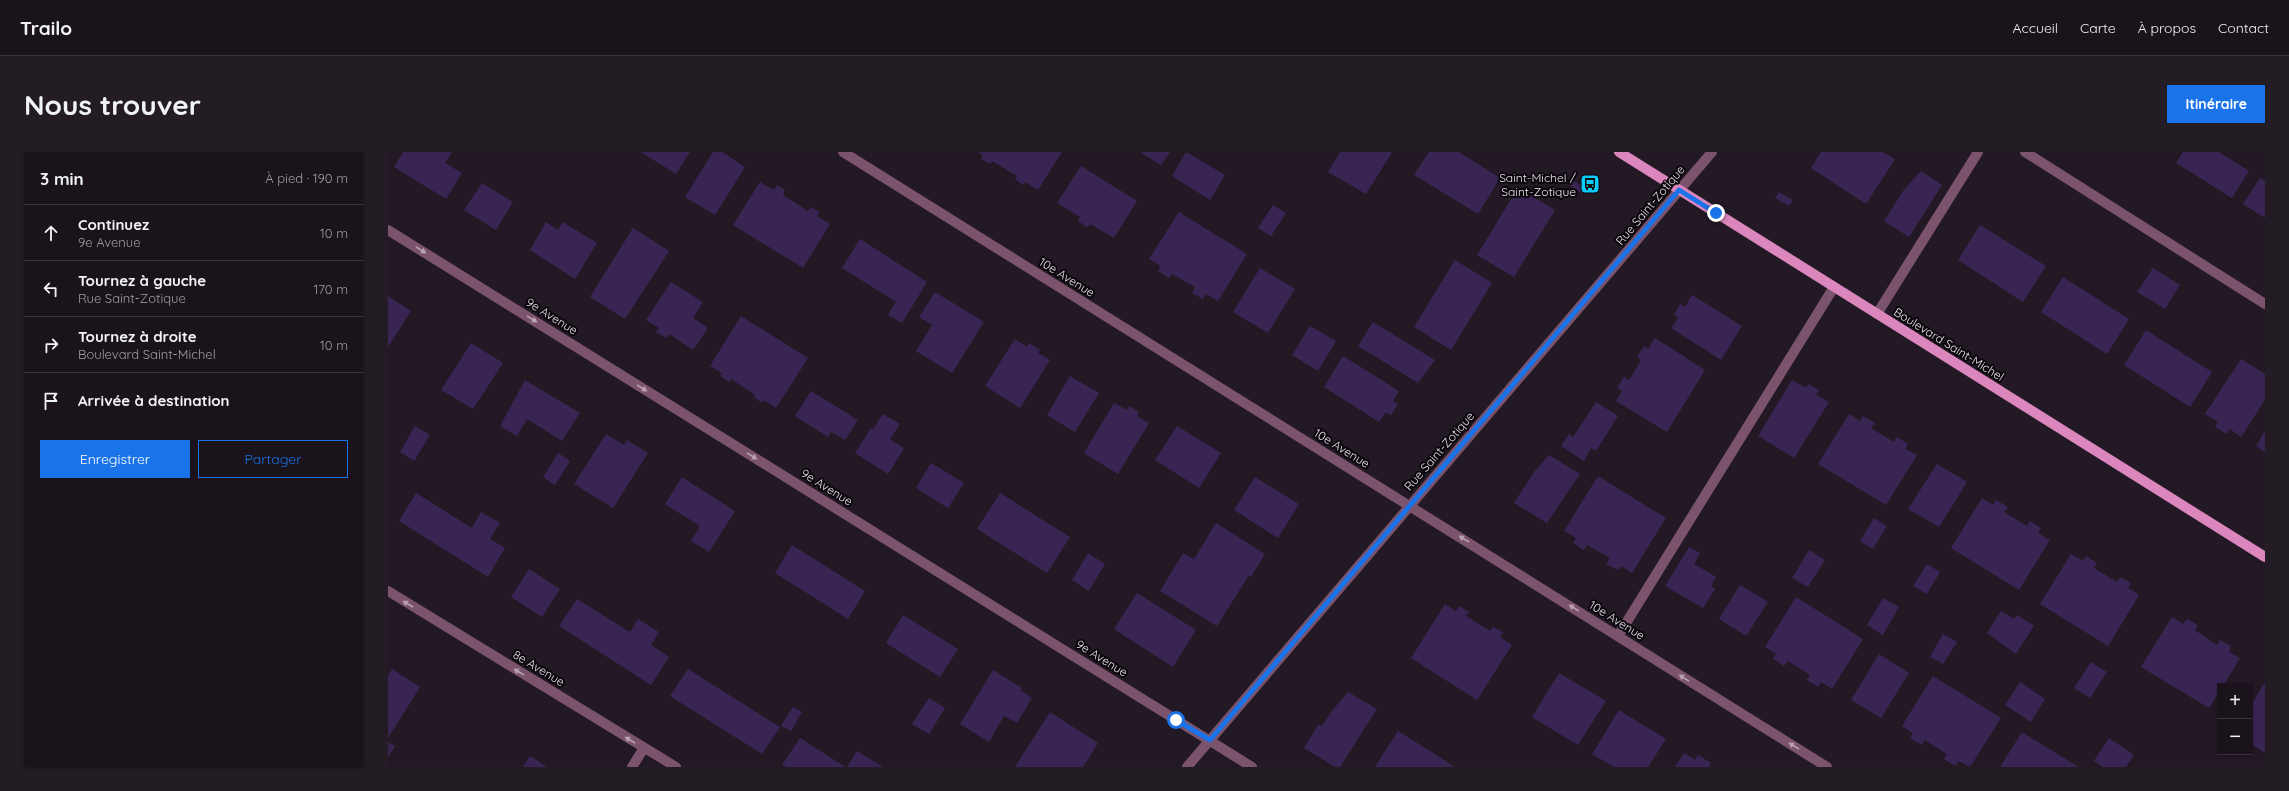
<!DOCTYPE html>
<html lang="fr">
<meta charset="utf-8">
<style>
:root{--surface:#1a131c;--page:#231c25;--text:#f1f3f6;--muted:#9f9ea3;--line:#38323b;--accent:#1a73e8}
body{margin:0;font-family:Quicksand,sans-serif;background:var(--page);color:var(--text)}
.controls{position:absolute;right:12px;bottom:12px;display:grid;overflow:hidden;border-radius:0px;box-shadow:0 1px 3px #0004}
.controls button{width:36px;height:36px;display:grid;place-items:center;padding:0;border:0;border-bottom:1px solid var(--line);background:var(--surface);color:var(--text);font:20px sans-serif}
.stop{position:absolute;width:12px;height:12px;margin:-9px;border:3px solid #1a73e8;border-radius:50%;background:#fff}
.stop.end{background:#1a73e8;border-color:#fff;box-shadow:0 1px 4px #0008}
.list{margin:0;padding:0;list-style:none}
h2{display:flex;justify-content:space-between;align-items:center;height:52px;margin:0;padding:0 16px;font-size:17px}
h2 small{font-size:13px;font-weight:400;color:var(--muted)}
.list li{display:grid;grid-template-columns:26px 1fr auto;gap:12px;align-items:center;box-sizing:border-box;height:56px;padding:0 16px;border-top:1px solid var(--line)}
.list b{display:block;font-size:15px;white-space:nowrap}
.list p{margin:0;font-size:13px;white-space:nowrap;color:var(--muted)}
.list em{font-size:13px;font-style:normal;color:var(--muted)}
.actions{display:flex;gap:8px;padding:12px 16px}
.actions a{flex:1;padding:9px 0;border:1px solid var(--accent);border-radius:0px;text-align:center;font-size:14px;color:var(--accent)}
.actions .main{background:var(--accent);color:#fff}
.icon{flex:none;width:22px;height:22px;fill:none;stroke:currentColor;stroke-width:2;stroke-linecap:round;stroke-linejoin:round}
.map{position:relative;flex:none;width:1877px;height:615px;overflow:hidden;border-radius:0px}
header{display:flex;align-items:center;gap:24px;box-sizing:border-box;height:56px;padding:0 20px;background:var(--surface);border-bottom:1px solid var(--line)}
header strong{font-size:19px}
nav{display:flex;gap:22px;margin-inline-start:auto;font-size:14px}
.intro{display:flex;align-items:center;justify-content:space-between;box-sizing:border-box;height:96px;padding:0 24px}
h1{margin:0;font-size:28px}
.button{padding:10px 18px;border-radius:0px;background:var(--accent);color:#fff;font-size:14px;font-weight:700}
main{display:flex;gap:24px;padding:0 24px}
aside{flex:1;background:var(--surface);border-radius:0px;box-shadow:0 1px 3px #0004}
.map>svg:first-child{display:block}
.building{fill:#392554}
.lines{fill:none;stroke-linecap:round;stroke-linejoin:round}
.minor{stroke:#7b536c;stroke-width:10}
.major{stroke:#db87be;stroke-width:10}
.oneway{fill:#b9a2b2}
.route{stroke:#1a73e8;stroke-width:5}
.labels{text-anchor:middle;dominant-baseline:central;stroke-width:4;stroke-linejoin:round;paint-order:stroke}
.poi-label{font-size:12px;fill:#ebe3ec;stroke:#0a060b;text-anchor:end}
.street-label{font-size:12px;fill:#ebe3ec;stroke:#0a060b}
</style>
<header>
<strong>Trailo</strong>
<nav><a>Accueil</a><a>Carte</a><a>À propos</a><a>Contact</a></nav>
</header>
<div class="intro"><h1>Nous trouver</h1><a class="button">Itinéraire</a></div>
<main>
<aside>
<h2>3 min<small>À pied · 190 m</small></h2>
<ul class="list">
<li><svg class="icon" aria-label="ahead" viewBox="0 0 24 24"><path d="M12 20V5M6 11l6-6 6 6"/></svg><div><b>Continuez</b><p>9e Avenue</p></div><em>10 m</em></li>
<li><svg class="icon" aria-label="left" viewBox="0 0 24 24"><path d="M17 20v-9H6M10 6l-5 5 5 5"/></svg><div><b>Tournez à gauche</b><p>Rue Saint-Zotique</p></div><em>170 m</em></li>
<li><svg class="icon" aria-label="right" viewBox="0 0 24 24"><path d="M7 20v-9h11M14 6l5 5-5 5"/></svg><div><b>Tournez à droite</b><p>Boulevard Saint-Michel</p></div><em>10 m</em></li>
<li><svg class="icon" aria-label="arrive" viewBox="0 0 24 24"><path d="M6 21V4h12l-3 4 3 4H6"/></svg><div><b>Arrivée à destination</b></div></li>
</ul>
<div class="actions"><a class="main">Enregistrer</a><a>Partager</a></div>
</aside>
<div class="map">
<svg width="1877" height="615" viewBox="0 0 1877 615">
<rect width="100%" height="100%" fill="#231925"/>
<g class="building">
<polygon points="15,0 64,0 57,11 74,21 58,47 6,15"/>
<polygon points="253,0 302,0 288,22"/>
<polygon points="325,0 334,0 357,15 327,63 297,45"/>
<polygon points="590,0 674,0 650,38 637,30 635,33 627,27 629,24 604,9 602,12 593,7 595,4"/>
<polygon points="752,0 782,0 773,13"/>
<polygon points="798,0 837,23 822,48 784,24"/>
<polygon points="952,0 1004,0 978,42 940,20"/>
<polygon points="1041,0 1071,0 1112,26 1090,62 1026,23"/>
<polygon points="1433,0 1495,0 1507,7 1478,52 1423,16"/>
<polygon points="1795,0 1831,0 1861,19 1844,46 1788,11"/>
<polygon points="693,14 749,49 726,86 702,72 700,76 690,69 692,65 669,51"/>
<polygon points="1533,19 1554,33 1521,85 1496,69 1515,39"/>
<polygon points="1872,26 1877,29 1877,66 1855,52"/>
<polygon points="1183,27 1197,36 1194,41 1180,32"/>
<polygon points="372,30 386,38 389,33 397,38 395,43 420,59 423,55 432,60 429,64 442,72 415,116 345,73"/>
<polygon points="94,31 125,50 108,78 76,58"/>
<polygon points="1130,36 1167,58 1126,125 1089,103"/>
<polygon points="1391,40 1405,48 1401,54 1387,46"/>
<polygon points="885,53 898,61 883,84 870,76"/>
<polygon points="791,60 859,102 830,149 818,142 815,147 804,141 807,135 784,122 781,126 770,119 773,114 761,107"/>
<polygon points="158,70 170,78 175,70 209,91 187,127 142,98"/>
<polygon points="1592,73 1658,114 1635,150 1570,108"/>
<polygon points="245,76 281,99 237,167 202,145"/>
<polygon points="472,87 539,130 514,171 500,163 508,150 454,116"/>
<polygon points="1067,108 1104,131 1063,198 1026,175"/>
<polygon points="872,116 907,137 880,181 845,160"/>
<polygon points="1765,116 1792,133 1777,157 1749,140"/>
<polygon points="1675,125 1741,167 1719,202 1653,160"/>
<polygon points="283,130 315,150 305,166 320,176 305,198 281,182 278,186 268,180 271,176 258,168"/>
<polygon points="547,140 596,170 564,221 528,199 544,173 531,165"/>
<polygon points="1304,143 1354,174 1333,208 1283,176 1290,166 1286,163 1292,152 1297,155"/>
<polygon points="0,144 23,159 0,195"/>
<polygon points="353,164 420,206 388,256 376,248 374,251 366,245 367,243 343,227 341,230 332,224 334,221 322,214"/>
<polygon points="985,170 1047,208 1030,231 970,194"/>
<polygon points="922,174 948,189 930,219 904,203"/>
<polygon points="1758,178 1824,220 1802,255 1736,213"/>
<polygon points="1267,186 1317,218 1279,280 1228,249 1234,239 1229,236 1236,225 1241,228 1253,208 1249,205 1256,194 1260,197"/>
<polygon points="627,187 639,195 641,191 652,198 650,201 662,208 632,256 597,234"/>
<polygon points="83,191 115,211 85,257 53,238"/>
<polygon points="955,204 1011,239 1005,249 1010,252 1003,263 998,260 991,270 936,235"/>
<polygon points="1853,207 1877,222 1877,248 1853,285 1842,277 1839,282 1827,275 1830,270 1817,262"/>
<polygon points="682,224 711,241 687,280 659,263"/>
<polygon points="137,228 192,261 174,289 139,267 129,284 112,274"/>
<polygon points="1404,228 1418,236 1420,232 1431,238 1428,243 1441,250 1406,306 1370,284"/>
<polygon points="423,239 470,268 457,288 443,280 440,285 407,264"/>
<polygon points="1208,250 1230,264 1208,299 1203,296 1196,309 1173,294 1181,282 1185,285"/>
<polygon points="726,251 739,258 741,254 751,260 749,264 761,271 730,322 696,301"/>
<polygon points="495,262 512,272 502,287 516,296 500,322 467,301 483,276 485,277"/>
<polygon points="1461,262 1472,269 1475,264 1487,271 1483,276 1506,290 1509,285 1520,292 1517,297 1529,303 1498,353 1430,312"/>
<polygon points="27,274 42,283 26,309 12,300"/>
<polygon points="789,274 833,301 811,336 767,308"/>
<polygon points="1877,279 1877,300 1868,294"/>
<polygon points="218,282 236,293 239,288 260,301 225,356 186,332"/>
<polygon points="170,301 182,309 167,333 155,325"/>
<polygon points="1161,303 1192,322 1159,371 1126,351 1146,320"/>
<polygon points="543,311 576,331 560,356 528,336"/>
<polygon points="1549,312 1579,330 1551,375 1520,357"/>
<polygon points="1210,324 1278,366 1244,421 1233,414 1230,418 1218,412 1222,406 1199,393 1196,398 1185,391 1188,386 1176,379"/>
<polygon points="294,325 347,359 321,400 303,389 312,374 277,352"/>
<polygon points="867,325 911,352 890,386 846,358"/>
<polygon points="28,341 84,376 93,360 112,371 102,387 117,396 100,425 11,369"/>
<polygon points="612,341 682,385 659,421 589,377"/>
<polygon points="1594,346 1605,353 1608,348 1620,355 1616,360 1639,374 1642,369 1653,376 1650,381 1662,388 1631,438 1563,396"/>
<polygon points="1486,366 1499,374 1485,397 1472,389"/>
<polygon points="828,371 877,402 863,425 861,423 829,474 772,439 795,401 806,407"/>
<polygon points="404,393 477,439 460,467 387,421"/>
<polygon points="1301,395 1312,401 1306,412 1328,425 1323,434 1327,437 1315,456 1277,434"/>
<polygon points="1421,398 1437,408 1420,435 1404,426"/>
<polygon points="700,401 717,412 701,439 684,428"/>
<polygon points="1683,402 1695,409 1698,404 1709,411 1706,416 1729,430 1732,425 1743,431 1740,436 1751,443 1720,494 1652,452"/>
<polygon points="1539,412 1552,420 1539,442 1525,434"/>
<polygon points="141,417 172,437 154,465 123,445"/>
<polygon points="1352,433 1380,450 1358,484 1331,467"/>
<polygon points="749,441 808,478 785,515 726,477"/>
<polygon points="1408,445 1475,487 1444,537 1433,530 1430,535 1419,528 1422,523 1400,509 1396,514 1385,507 1388,502 1377,495"/>
<polygon points="1495,446 1511,455 1495,483 1479,473"/>
<polygon points="189,447 242,480 250,467 271,480 263,493 281,505 263,533 171,474"/>
<polygon points="1057,452 1068,459 1071,454 1081,460 1078,464 1102,479 1105,475 1115,480 1112,485 1124,493 1089,548 1023,506"/>
<polygon points="1613,459 1626,467 1629,463 1646,474 1628,502 1599,481"/>
<polygon points="515,463 570,497 552,525 498,491"/>
<polygon points="1784,465 1795,472 1799,467 1810,473 1807,478 1829,493 1832,488 1843,494 1841,500 1852,506 1835,534 1832,534 1832,538 1821,556 1753,515"/>
<polygon points="1555,482 1569,490 1555,512 1542,505"/>
<polygon points="1491,502 1521,521 1493,566 1463,548"/>
<polygon points="1703,510 1719,520 1702,546 1686,536"/>
<polygon points="4,517 32,535 0,586 0,524"/>
<polygon points="300,517 392,575 374,602 282,544"/>
<polygon points="605,518 634,536 632,538 644,546 629,571 616,564 601,590 572,572"/>
<polygon points="1171,521 1218,549 1190,593 1144,565"/>
<polygon points="1545,524 1613,566 1582,615 1571,609 1567,614 1556,607 1559,602 1537,588 1534,593 1522,586 1525,581 1514,574"/>
<polygon points="1632,530 1657,547 1643,570 1617,553"/>
<polygon points="1877,530 1877,601 1862,591 1862,555"/>
<polygon points="960,540 989,557 952,615 947,615 916,596 930,573 934,574 943,560"/>
<polygon points="541,546 557,556 541,582 524,572"/>
<polygon points="405,555 414,560 403,579 393,574"/>
<polygon points="1231,558 1278,587 1260,615 1226,615 1204,602"/>
<polygon points="662,560 710,591 695,615 627,615"/>
<polygon points="1010,579 1042,599 1067,615 987,615"/>
<polygon points="1634,580 1668,601 1691,615 1612,615"/>
<polygon points="412,586 431,598 457,615 397,615 394,613"/>
<polygon points="1721,586 1746,603 1738,615 1715,615 1706,609"/>
<polygon points="0,590 7,594 0,605"/>
<polygon points="469,599 495,615 459,615"/>
<polygon points="1296,601 1307,608 1310,603 1323,611 1321,615 1287,615"/>
<polygon points="142,604 159,615 135,615"/>
</g>
<g class="lines">
<g class="minor">
<polyline points="455,0 1439,615"/>
<polyline points="1637,0 1877,152"/>
<polyline points="0,78 864,615"/>
<polyline points="1489,162 1590,0"/>
<polyline points="0,439 288,615"/>
<polyline points="1230,484 1446,135"/>
<polyline points="244,615 256,596"/>
<polyline points="799,615 1324,0"/>
</g>
<polyline class="major" points="1231,0 1877,405"/>
</g>
<defs><path id="oneway-solid" d="M-6-.8H1V-3.2L6.5 0L1 3.2V.8H-6Z"/></defs>
<g class="oneway">
<use href="#oneway-solid" transform="translate(33 98) rotate(32)"/>
<use href="#oneway-solid" transform="translate(144 167) rotate(32)"/>
<use href="#oneway-solid" transform="translate(254 236) rotate(32)"/>
<use href="#oneway-solid" transform="translate(364 304) rotate(32)"/>
<use href="#oneway-solid" transform="translate(1076 387) rotate(-148)"/>
<use href="#oneway-solid" transform="translate(20 452) rotate(-149)"/>
<use href="#oneway-solid" transform="translate(1186 456) rotate(-148)"/>
<use href="#oneway-solid" transform="translate(131 520) rotate(-149)"/>
<use href="#oneway-solid" transform="translate(1296 526) rotate(-148)"/>
<use href="#oneway-solid" transform="translate(242 588) rotate(-149)"/>
<use href="#oneway-solid" transform="translate(1406 594) rotate(-148)"/>
</g>
<g class="lines">
<polyline class="route" points="788,568 822,588 1291,38 1328,61"/>
</g>
<defs>
<g id="bus-square" transform="scale(1)"><rect x="-9" y="-9" width="18" height="18" rx="4" fill="#07cbf9" stroke="#0a060b"/><path d="M-5-6H5V4H4V6H2V4H-2V6H-4V4H-5ZM-3.5-4V0h7V-4ZM-3.5 1.2v1.5H-2V1.2ZM2 1.2v1.5H3.5V1.2Z" fill="#111"/></g>
</defs>
<g fill-rule="evenodd">
<use href="#bus-square" x="1202" y="32"/>
</g>
<g class="labels">
<g class="poi-label">
<text x="1188" y="25">Saint-Michel /<tspan x="1188" dy="14">Saint-Zotique</tspan></text>
</g>
<g class="street-label">
<text transform="translate(1262 53) rotate(-50)">Rue Saint-Zotique</text>
<text transform="translate(679 125) rotate(32)">10e Avenue</text>
<text transform="translate(164 164) rotate(32)">9e Avenue</text>
<text transform="translate(1561 192) rotate(32)">Boulevard Saint-Michel</text>
<text transform="translate(954 296) rotate(32)">10e Avenue</text>
<text transform="translate(1051 299) rotate(-49)">Rue Saint-Zotique</text>
<text transform="translate(439 335) rotate(32)">9e Avenue</text>
<text transform="translate(1229 468) rotate(32)">10e Avenue</text>
<text transform="translate(714 506) rotate(32)">9e Avenue</text>
<text transform="translate(151 516) rotate(31)">8e Avenue</text>
</g>
</g>
</svg>
<div class="controls">
<button>+</button>
<button>−</button>
</div>
<div class="stop" style="left:788px;top:568px"></div>
<div class="stop end" style="left:1328px;top:61px"></div>
</div>
</main>
